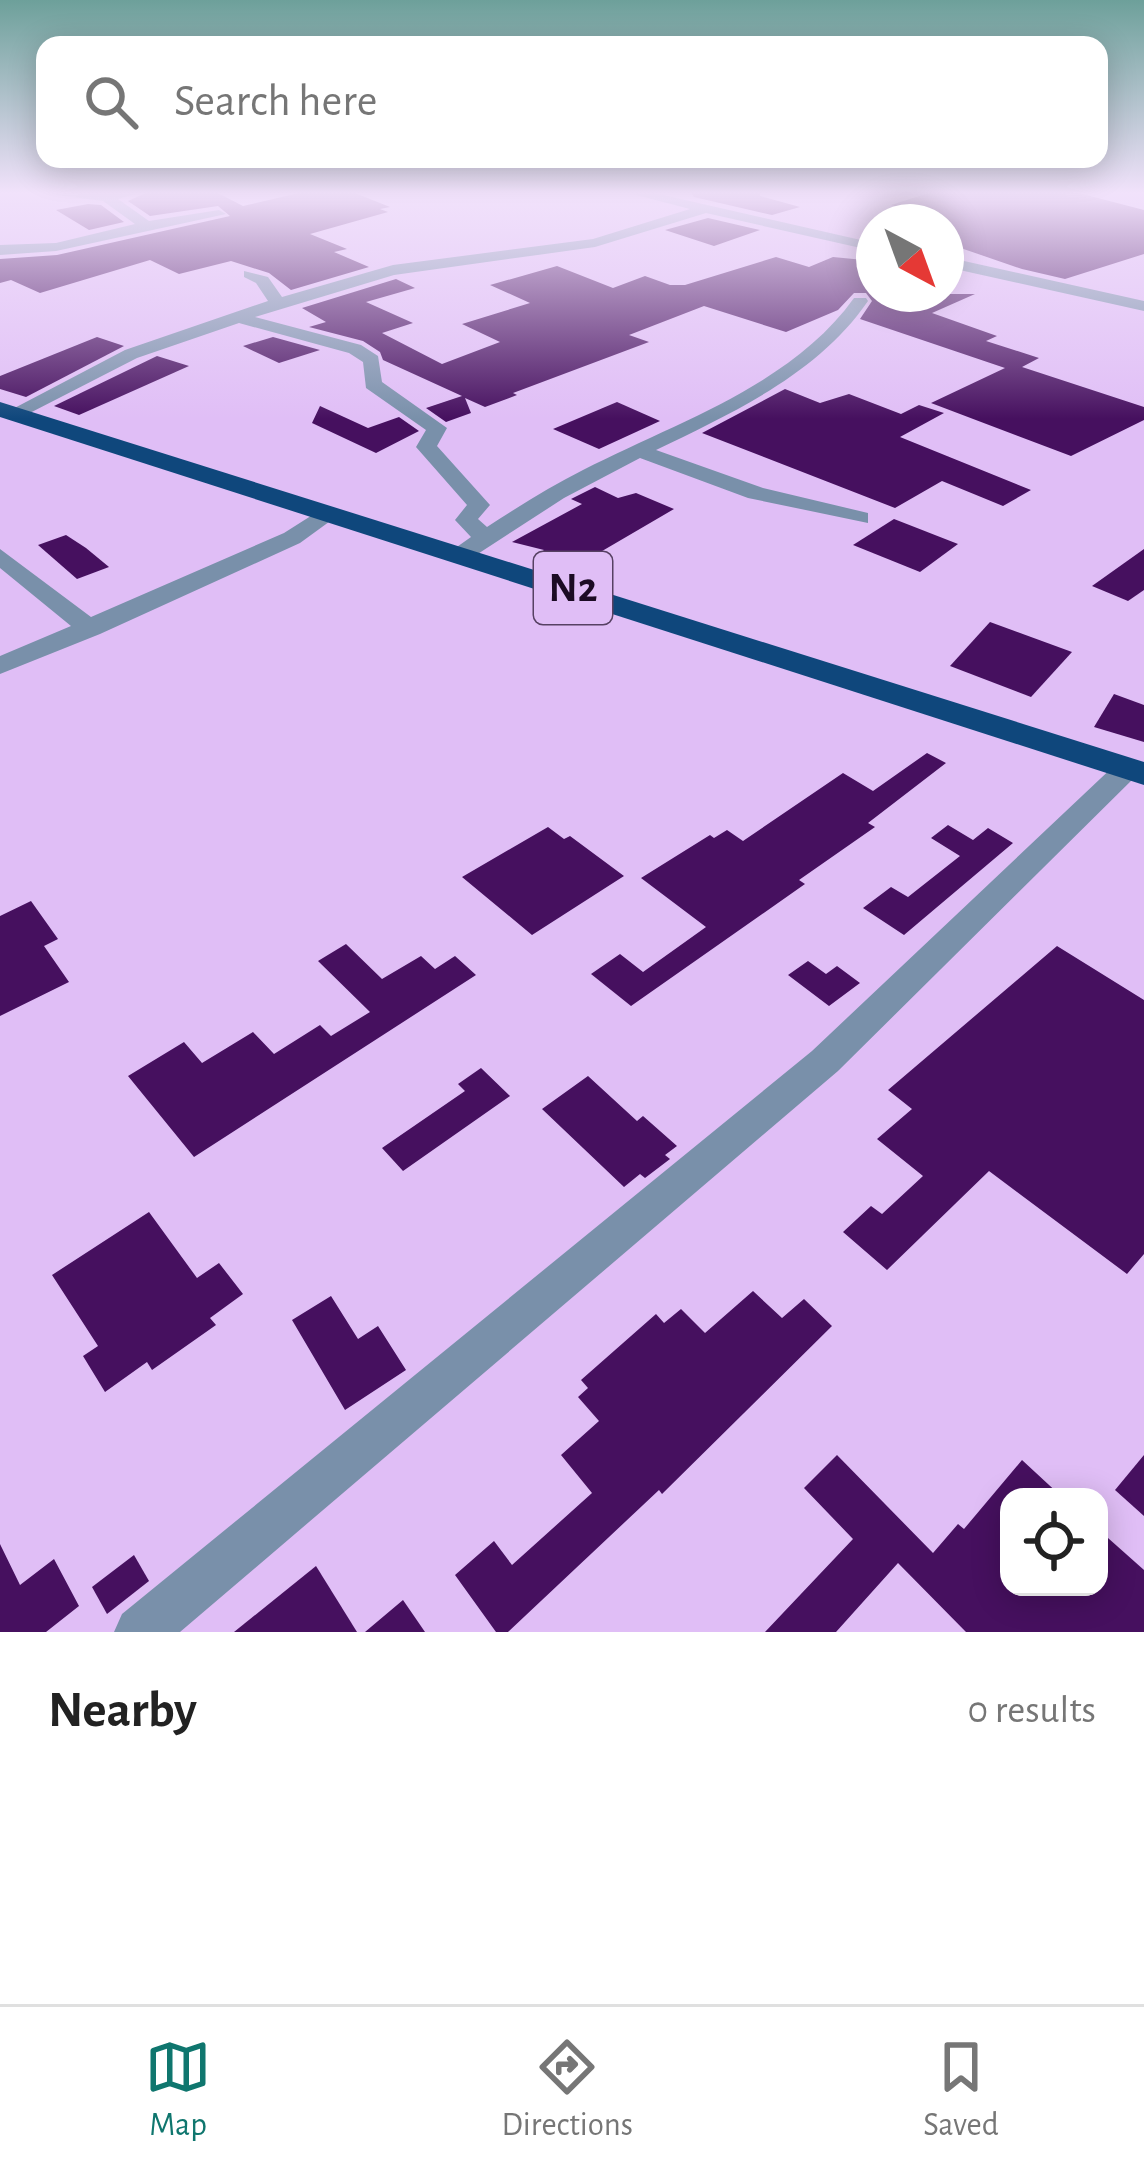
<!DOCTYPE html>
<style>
:root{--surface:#fff;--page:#f6f6f6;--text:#222;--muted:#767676;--line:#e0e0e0;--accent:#0f766e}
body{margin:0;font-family:"Alegreya Sans",sans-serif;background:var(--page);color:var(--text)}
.controls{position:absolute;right:36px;bottom:36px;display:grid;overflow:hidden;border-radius:24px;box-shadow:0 6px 30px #0003}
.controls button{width:108px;height:108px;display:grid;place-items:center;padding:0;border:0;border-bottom:3px solid var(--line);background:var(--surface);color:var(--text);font:60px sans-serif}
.compass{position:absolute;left:856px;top:204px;width:108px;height:108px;border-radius:50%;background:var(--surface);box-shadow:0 6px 30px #0003;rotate:139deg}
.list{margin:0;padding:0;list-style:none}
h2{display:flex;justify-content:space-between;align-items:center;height:156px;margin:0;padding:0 48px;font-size:51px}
h2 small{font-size:39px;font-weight:400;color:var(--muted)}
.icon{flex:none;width:66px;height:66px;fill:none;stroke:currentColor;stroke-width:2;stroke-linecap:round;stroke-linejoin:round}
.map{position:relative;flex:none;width:1144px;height:1632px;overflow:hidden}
.search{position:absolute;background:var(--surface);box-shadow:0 6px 30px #0003;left:36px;right:36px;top:36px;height:132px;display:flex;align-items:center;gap:30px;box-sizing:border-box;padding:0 42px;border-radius:24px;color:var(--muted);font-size:45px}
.sheet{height:372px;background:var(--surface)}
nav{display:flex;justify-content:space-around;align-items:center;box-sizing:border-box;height:168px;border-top:3px solid var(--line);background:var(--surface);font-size:33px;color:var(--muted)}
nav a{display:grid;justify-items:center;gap:6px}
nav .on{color:var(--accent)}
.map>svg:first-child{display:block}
.building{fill:#46105f}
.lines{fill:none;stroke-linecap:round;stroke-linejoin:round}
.minor{fill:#7990aa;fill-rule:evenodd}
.highway{fill:#0f477c;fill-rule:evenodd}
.labels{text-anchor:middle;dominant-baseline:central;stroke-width:12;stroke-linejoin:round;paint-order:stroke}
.shield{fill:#e0bef6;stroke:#574163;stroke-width:3}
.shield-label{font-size:42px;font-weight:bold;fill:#1c0b24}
</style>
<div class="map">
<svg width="1144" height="1632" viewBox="0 0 1144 1632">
<rect width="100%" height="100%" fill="#e0bef6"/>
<g class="building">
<polygon points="150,191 214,191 243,206 307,191 350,191 390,207 380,209 388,212 310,234 347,249 334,252 369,267 291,290 269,273 231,261 179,274 150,260 40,293 11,280 0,283 0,259 57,255 230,216 218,206 150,216 128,201"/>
<polygon points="690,191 760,191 760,196 800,207 772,215 694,197"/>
<polygon points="935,191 1071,191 1144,210 1144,254 1065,279 1022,269 946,243 946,221 891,205"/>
<polygon points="88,204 101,205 124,222 89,230 56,210"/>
<polygon points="708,218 751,228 760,230 714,246 665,230"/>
<polygon points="776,257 809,267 833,257 874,261 874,294 975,294 932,313 997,336 986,341 1039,358 1022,367 1144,407 1144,420 1071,456 931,403 1005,368 860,319 872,301 866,293 854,293 838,310 786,332 704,306 629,335 649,342 513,393 517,395 485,407 465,398 471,413 446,422 426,408 462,396 383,360 380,352 363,341 309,327 326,322 302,308 396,279 415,288 366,302 413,323 382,333 442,364 500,342 462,324 530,303 490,285 557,266 613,288 645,276 670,285 685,285"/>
<polygon points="97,337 124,346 26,397 0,389 0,376"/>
<polygon points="273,337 320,350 279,363 243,346"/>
<polygon points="157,356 189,366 79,415 54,406"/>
<polygon points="785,389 820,403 849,394 901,414 919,405 944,413 900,437 1031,490 1003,506 942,481 895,508 702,433"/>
<polygon points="617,402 660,421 599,449 553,429"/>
<polygon points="320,406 368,428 399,417 419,431 376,453 312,423"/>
<polygon points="595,487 618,498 636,493 674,509 597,554 610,557 593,574 535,558 544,550 512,542 582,504 571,499"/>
<polygon points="894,519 958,544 920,572 853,545"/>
<polygon points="66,535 86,548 109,567 77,579 38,545"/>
<polygon points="1144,549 1144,590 1128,601 1092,586"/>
<polygon points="990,622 1072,652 1031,697 950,666"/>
<polygon points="1114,694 1144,705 1144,742 1094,727"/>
<polygon points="927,753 946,763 868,823 875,827 799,880 805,884 631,1006 591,974 620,954 643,972 706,927 641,878 710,835 714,838 727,830 743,841 843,773 873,791"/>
<polygon points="948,825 973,840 988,828 1013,843 904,935 863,908 891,887 908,897 960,856 931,838"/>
<polygon points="548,827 564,839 570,836 624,876 532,935 462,877"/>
<polygon points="31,901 58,939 44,946 69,982 0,1016 0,916"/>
<polygon points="346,944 382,979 421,956 435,969 455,956 476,975 194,1157 128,1076 184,1042 202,1063 253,1032 274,1054 320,1025 331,1036 370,1012 318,961"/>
<polygon points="1057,946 1144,1000 1144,1254 1127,1274 989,1171 887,1270 843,1232 871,1206 882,1214 923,1176 877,1139 912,1109 888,1090"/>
<polygon points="808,961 826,974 837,966 860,983 829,1006 788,975"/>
<polygon points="481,1068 510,1096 403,1171 382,1148 465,1091 458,1084"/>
<polygon points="588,1076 637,1121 643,1116 677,1146 665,1155 670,1159 645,1178 640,1174 624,1187 542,1109"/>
<polygon points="149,1212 197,1278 219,1263 243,1294 210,1318 216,1325 152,1370 147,1362 105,1392 83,1356 98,1346 52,1275"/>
<polygon points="753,1291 782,1318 804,1299 832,1326 662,1494 659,1490 508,1632 496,1632 455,1575 494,1541 512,1565 592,1493 561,1455 599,1421 578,1397 588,1388 581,1380 656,1314 664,1323 681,1309 705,1333"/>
<polygon points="331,1296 358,1339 378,1326 406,1370 345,1410 292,1320"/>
<polygon points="837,1455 933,1553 958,1524 964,1529 1022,1460 1062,1497 1009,1497 1009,1587 1099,1587 1099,1530 1144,1570 1144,1632 966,1632 898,1563 836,1632 765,1632 853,1539 804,1488"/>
<polygon points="1144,1455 1144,1516 1115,1490"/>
<polygon points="0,1544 20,1585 54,1559 79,1606 46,1632 0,1632"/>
<polygon points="134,1555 149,1581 107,1614 92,1587"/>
<polygon points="316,1566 357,1632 234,1632"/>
<polygon points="403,1600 425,1632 365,1632"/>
</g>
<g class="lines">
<g class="minor">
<polygon points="23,191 146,191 118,199 149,221 219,210 226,214 56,251 0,255 0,245 56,243 135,224 103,201"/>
<path d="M621 191H646L874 243V251L706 213 595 247 394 275 255 317 361 345 378 356 382 382 447 428 437 446 490 505 478 519 487 527C518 507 549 487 583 470 676 422 791 386 854 298H866L868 301C818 374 734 412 656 450L763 488 868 513V523L748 498 640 458 564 498 470 559H454V549L471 537 455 520 467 505 416 447 426 430 366 388 363 362 349 353 239 323 137 358 22 417 5 413 125 350 268 301 256 283 244 277V271L268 277 282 297 393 265 593 239 690 209Z"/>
<polygon points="946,257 1144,301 1144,311 946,267"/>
<polygon points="325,507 336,514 333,519 300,543 100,634 0,674 0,656 71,626 0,568 0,549 91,617 284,533"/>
<polygon points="1128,759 1142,768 1138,774 838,1071 180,1632 114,1632 122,1614 812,1051 1118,762"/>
</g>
<polygon class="highway" points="0,402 1144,762 1144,785 0,417"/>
</g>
<linearGradient id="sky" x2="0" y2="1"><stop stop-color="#6da09a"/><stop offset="0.46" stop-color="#f1e2fb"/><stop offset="1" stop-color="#f1e2fb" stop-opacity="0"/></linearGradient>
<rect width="1144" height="419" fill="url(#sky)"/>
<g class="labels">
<rect class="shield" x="534" y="552" width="78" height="72" rx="9"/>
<g class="shield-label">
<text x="573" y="588">N2</text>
</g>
</g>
</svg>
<div class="controls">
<button><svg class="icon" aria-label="locate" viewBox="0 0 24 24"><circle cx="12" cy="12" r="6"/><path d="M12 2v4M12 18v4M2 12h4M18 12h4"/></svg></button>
</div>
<svg class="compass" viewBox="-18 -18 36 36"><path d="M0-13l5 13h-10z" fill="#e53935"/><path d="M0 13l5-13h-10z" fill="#767676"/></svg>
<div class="search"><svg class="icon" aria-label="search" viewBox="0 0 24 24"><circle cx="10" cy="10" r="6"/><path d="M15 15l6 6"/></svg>Search here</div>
</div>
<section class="sheet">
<h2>Nearby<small>0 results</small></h2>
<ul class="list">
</ul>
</section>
<nav>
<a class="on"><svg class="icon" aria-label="map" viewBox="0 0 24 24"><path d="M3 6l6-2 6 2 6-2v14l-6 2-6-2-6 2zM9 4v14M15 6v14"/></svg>Map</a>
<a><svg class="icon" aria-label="directions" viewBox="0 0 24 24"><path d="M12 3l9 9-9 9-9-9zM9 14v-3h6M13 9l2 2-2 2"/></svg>Directions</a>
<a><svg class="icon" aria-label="saved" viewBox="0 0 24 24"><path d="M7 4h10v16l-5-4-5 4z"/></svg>Saved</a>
</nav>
